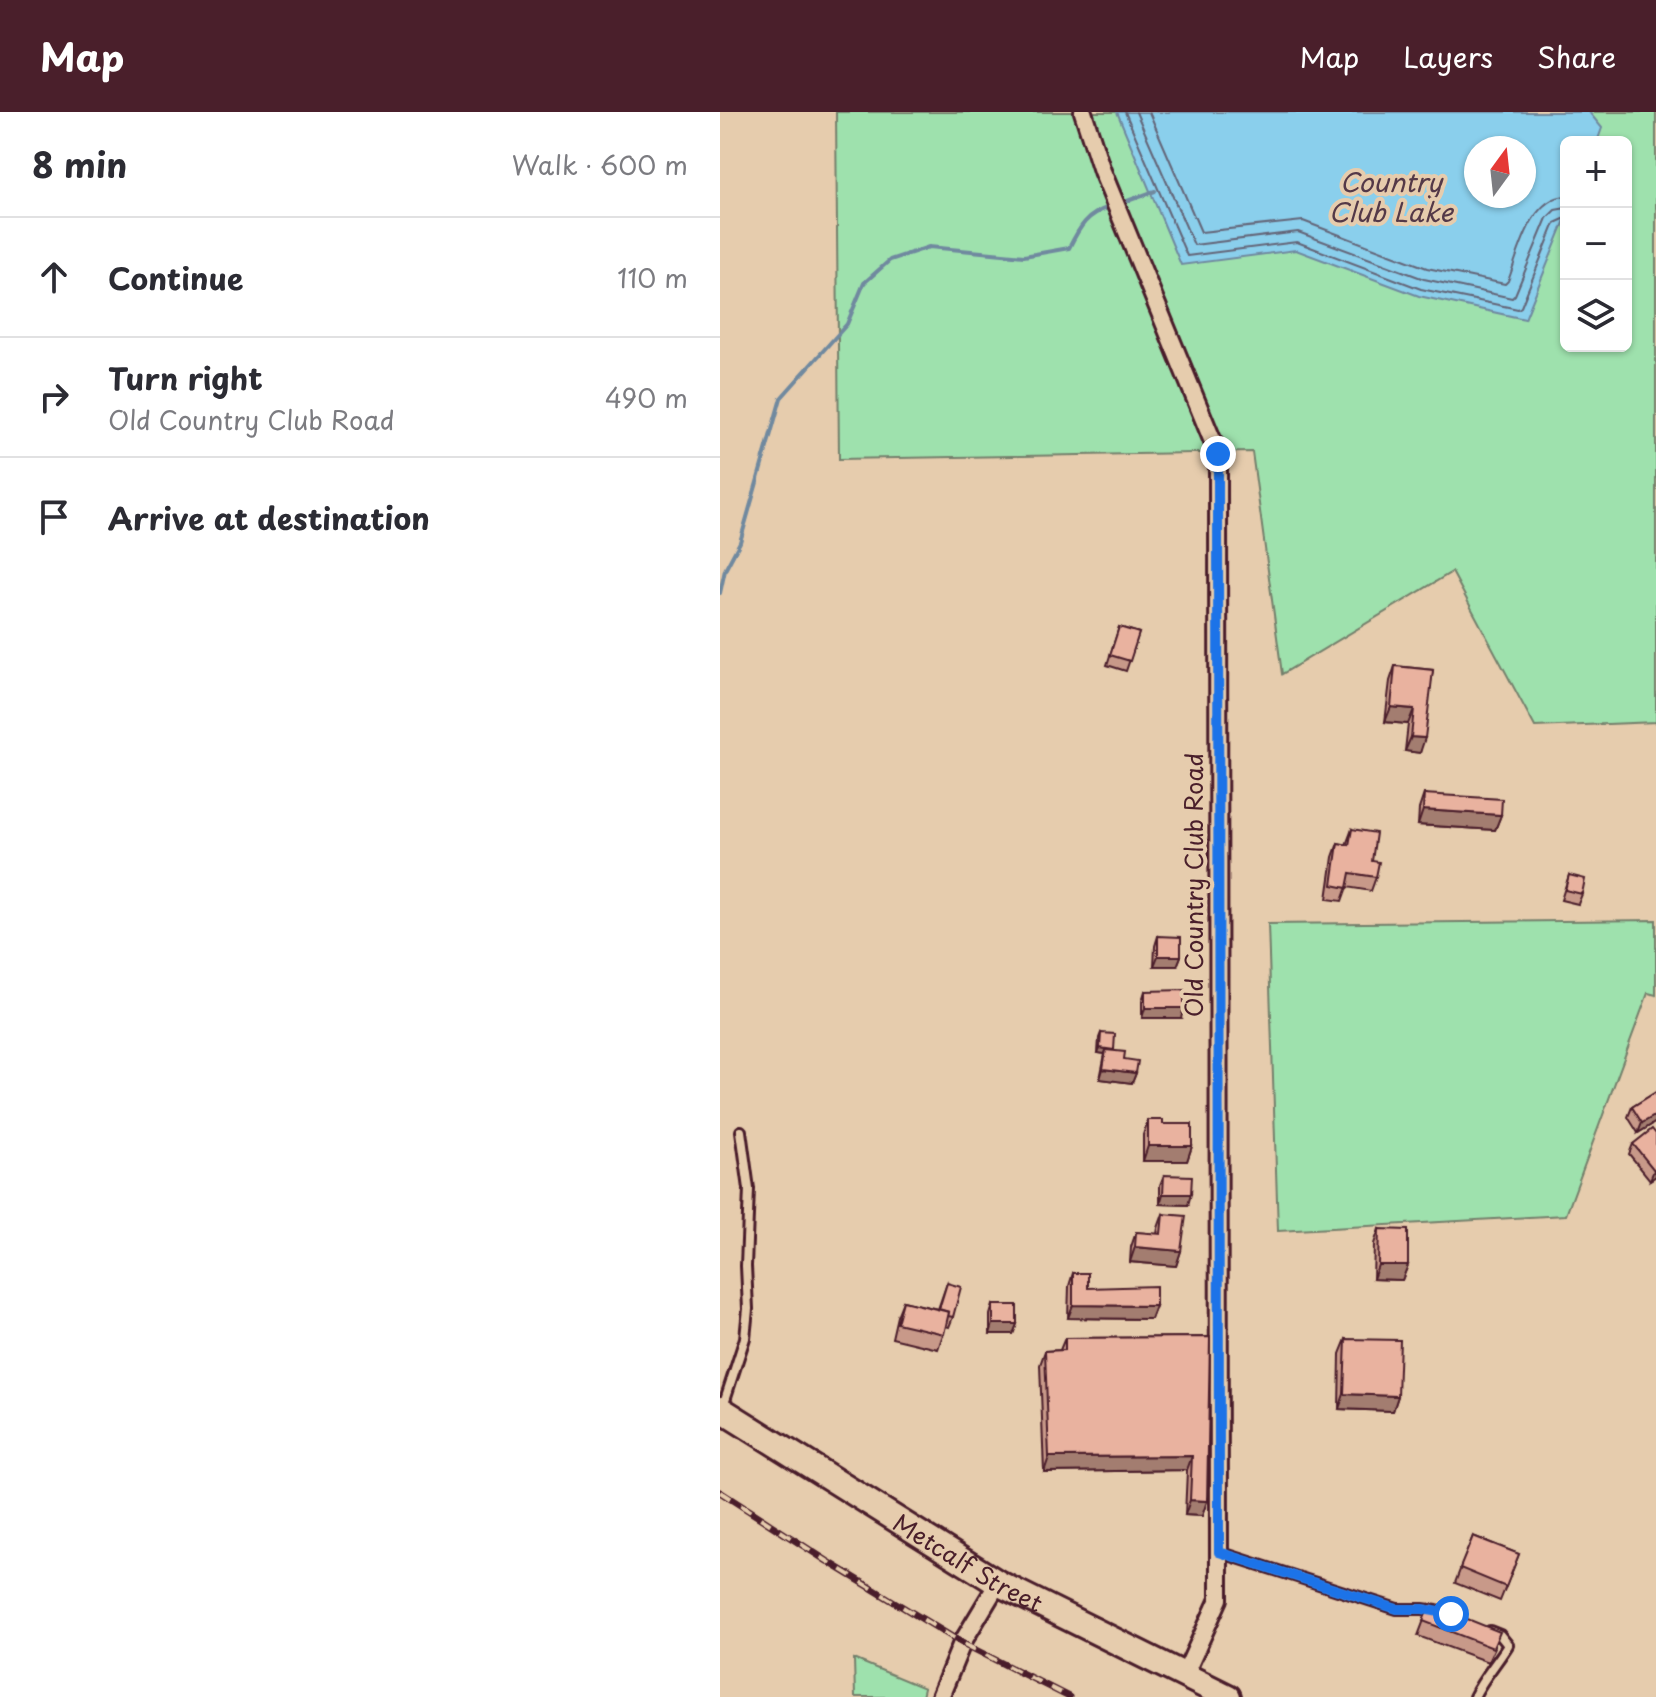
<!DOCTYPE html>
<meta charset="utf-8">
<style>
:root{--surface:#fff;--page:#f7f7f7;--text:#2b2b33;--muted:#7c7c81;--line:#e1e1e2;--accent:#4a1f2b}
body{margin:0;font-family:"Playpen Sans",sans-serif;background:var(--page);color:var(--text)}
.controls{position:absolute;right:24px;top:24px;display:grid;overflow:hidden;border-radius:12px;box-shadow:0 2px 6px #0004}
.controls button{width:72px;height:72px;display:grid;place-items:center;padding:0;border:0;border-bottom:2px solid var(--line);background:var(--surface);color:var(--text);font:40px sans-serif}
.compass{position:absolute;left:744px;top:24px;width:72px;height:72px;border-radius:50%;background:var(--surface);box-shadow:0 2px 6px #0004;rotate:15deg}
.stop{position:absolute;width:24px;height:24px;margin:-18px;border:6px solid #1a73e8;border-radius:50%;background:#fff}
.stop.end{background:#1a73e8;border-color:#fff;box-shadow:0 2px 8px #0008}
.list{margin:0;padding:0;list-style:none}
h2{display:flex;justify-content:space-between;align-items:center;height:104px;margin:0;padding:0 32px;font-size:34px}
h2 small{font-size:26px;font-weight:400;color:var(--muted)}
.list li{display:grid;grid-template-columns:52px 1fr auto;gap:24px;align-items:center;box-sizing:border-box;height:120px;padding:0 32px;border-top:2px solid var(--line)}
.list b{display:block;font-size:30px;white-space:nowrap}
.list p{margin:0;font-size:26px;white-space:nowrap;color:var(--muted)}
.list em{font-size:26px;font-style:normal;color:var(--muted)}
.icon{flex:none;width:44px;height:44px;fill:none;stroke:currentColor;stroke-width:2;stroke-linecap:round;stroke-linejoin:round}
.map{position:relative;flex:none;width:936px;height:1585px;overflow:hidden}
header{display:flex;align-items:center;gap:48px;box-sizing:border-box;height:112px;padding:0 40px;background:var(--accent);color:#fff}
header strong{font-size:38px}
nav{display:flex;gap:44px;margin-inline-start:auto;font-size:28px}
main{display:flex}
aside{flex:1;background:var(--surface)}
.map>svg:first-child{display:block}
.green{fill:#9ee1ad;stroke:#74806c;stroke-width:2;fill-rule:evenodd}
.water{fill:#8acfec;stroke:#70899f;stroke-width:2;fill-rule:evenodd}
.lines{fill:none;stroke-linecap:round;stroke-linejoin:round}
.shore{stroke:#646578;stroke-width:2}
.stream{stroke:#70899f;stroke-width:4}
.lane-casing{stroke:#4a1f2b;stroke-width:14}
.street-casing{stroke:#4a1f2b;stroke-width:22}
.secondary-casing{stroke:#4a1f2b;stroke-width:30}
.lane{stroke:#e6ccad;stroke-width:8}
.street{stroke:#e6ccad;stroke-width:16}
.secondary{stroke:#e6ccad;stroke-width:24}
.rail-casing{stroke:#4a1f2b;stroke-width:7}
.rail{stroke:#e6ccad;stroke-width:4;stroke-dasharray:12;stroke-linecap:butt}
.wall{fill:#c89989;stroke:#4a1f2b;stroke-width:2}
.shaded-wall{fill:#a37d6f;stroke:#4a1f2b;stroke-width:2}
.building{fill:#e9b29f;stroke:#4a1f2b;stroke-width:2}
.route{stroke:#1a73e8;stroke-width:10}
.labels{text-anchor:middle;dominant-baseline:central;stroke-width:8;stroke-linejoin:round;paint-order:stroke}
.street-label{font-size:24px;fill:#4a1f2b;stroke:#e6ccad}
.water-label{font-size:26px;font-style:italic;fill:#543948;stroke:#e6ccad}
</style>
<header>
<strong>Map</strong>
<nav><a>Map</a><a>Layers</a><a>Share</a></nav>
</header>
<main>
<aside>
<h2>8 min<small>Walk · 600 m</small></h2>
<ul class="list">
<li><svg class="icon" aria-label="ahead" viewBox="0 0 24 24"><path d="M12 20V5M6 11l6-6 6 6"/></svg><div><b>Continue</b></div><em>110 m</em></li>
<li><svg class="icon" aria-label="right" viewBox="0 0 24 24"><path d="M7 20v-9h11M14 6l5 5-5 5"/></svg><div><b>Turn right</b><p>Old Country Club Road</p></div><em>490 m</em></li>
<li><svg class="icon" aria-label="arrive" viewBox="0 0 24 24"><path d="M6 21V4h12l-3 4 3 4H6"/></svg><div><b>Arrive at destination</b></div></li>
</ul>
</aside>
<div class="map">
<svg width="936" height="1585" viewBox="0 0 936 1585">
<rect width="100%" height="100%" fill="#e6ccad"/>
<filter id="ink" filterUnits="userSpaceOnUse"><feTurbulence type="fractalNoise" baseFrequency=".0125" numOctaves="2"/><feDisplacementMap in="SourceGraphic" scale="16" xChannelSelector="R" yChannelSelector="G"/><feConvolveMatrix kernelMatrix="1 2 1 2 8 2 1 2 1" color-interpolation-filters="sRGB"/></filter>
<g filter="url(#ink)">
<g class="green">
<path d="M116 0H936V610L815 615 732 460 562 562 532 340 119 347ZM846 30H906V234H846ZM756 36H804V84H756Z"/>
<polygon points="936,808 936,883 928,881 846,1103 558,1119 548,812"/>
<polygon points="134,1547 204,1576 202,1585 135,1585"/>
</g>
<path class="water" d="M397 0H869L882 16 877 30H846V106L805 207 699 184 576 138 461 153ZM756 36H804V84H756Z"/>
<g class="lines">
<g class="shore">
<polyline points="405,0 467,144 577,130 701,177 798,197 801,195 835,111 846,106"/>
<polyline points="416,0 474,133 578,120 704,167 792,186 795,183 827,106 835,98 846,96"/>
<path d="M429 0 481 120 583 109 707 156 785 172 788 169C799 141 810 86 846 84"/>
</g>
<g class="stream">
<polyline points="399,92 435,79"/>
<path d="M0 481 5 458 20 430 61 286 127 212 144 171 170 148 209 135 304 144 349 136C360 114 367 102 390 95"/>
</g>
<g class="lane-casing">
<g id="lane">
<polyline points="3,1294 25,1226 28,1197 26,1154 29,1077 21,1019"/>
<polyline points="499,1440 677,1497 703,1497 717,1499"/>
<path d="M754 1585C763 1566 777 1551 788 1533L780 1523 770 1519"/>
</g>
</g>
<g class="street-casing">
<g id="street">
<polyline points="363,0 382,59 498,342 499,1487 464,1564"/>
<polyline points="220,1585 242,1531 278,1471"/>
</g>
</g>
<g class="secondary-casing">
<g id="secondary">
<path id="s1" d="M0 1297 278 1471 508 1585"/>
</g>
</g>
<use href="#lane" class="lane"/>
<use href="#street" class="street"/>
<use href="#secondary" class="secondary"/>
<g class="rail-casing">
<polyline id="rail" points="0,1380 107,1449 242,1531 349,1585"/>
</g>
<use href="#rail" class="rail"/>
</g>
<g class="wall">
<polygon points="399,515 419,521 406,559 387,553"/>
<polygon points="675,554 713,558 700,641 685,639 688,612 665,610 670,569"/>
<polygon points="704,682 781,703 775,718 698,713 699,697"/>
<polygon points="632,717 652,749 656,765 651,779 627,775 622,789 607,787 613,745 618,731 626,733"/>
<polygon points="849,763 862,782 858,792 841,788"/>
<polygon points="438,824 461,844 457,854 434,854 435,834"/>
<polygon points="425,879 461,906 422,906 422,889"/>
<polygon points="381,921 393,939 404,947 416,961 412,971 380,967 385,942 378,941 379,926"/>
<polygon points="936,980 936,1010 918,1021 908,1005 912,995"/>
<polygon points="428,1008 443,1012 472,1034 467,1049 423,1049 423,1023"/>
<polygon points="936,1022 936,1064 930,1068 909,1042 913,1032"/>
<polygon points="444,1063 468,1093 440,1092 440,1073"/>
<polygon points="443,1102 461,1139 456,1154 410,1150 411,1135 416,1120 437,1122 438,1116"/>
<polygon points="659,1117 688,1153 682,1168 653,1167 654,1132"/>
<polygon points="353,1161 368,1176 436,1194 431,1207 348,1206 349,1174"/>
<polygon points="227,1171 233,1205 229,1215 226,1214 218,1237 172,1226 177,1204 183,1189 218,1197"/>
<polygon points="273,1193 297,1212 293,1222 270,1222 270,1203"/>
<polygon points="490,1225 487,1389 482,1404 465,1403 467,1358 324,1360 320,1253 325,1239 340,1238 345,1226"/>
<polygon points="626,1227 678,1284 673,1299 619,1297 620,1242"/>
<polygon points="753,1424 799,1442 780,1489 735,1471"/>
<polygon points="710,1492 775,1535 768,1550 698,1524"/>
</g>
<g class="shaded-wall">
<polygon points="671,595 694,597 688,612 665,610"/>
<polygon points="691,625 705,626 700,641 685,639"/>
<polygon points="703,698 781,703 775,718 698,713"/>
<polygon points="438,844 461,844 457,854 434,854"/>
<polygon points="425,896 464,896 461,906 422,906"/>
<polygon points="380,936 394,938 386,938 385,942 378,941"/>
<polygon points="383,957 416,961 412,971 380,967"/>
<polygon points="936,1003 936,1010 918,1021 922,1011"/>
<polygon points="428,1034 472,1034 467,1049 423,1049"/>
<polygon points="936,1056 936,1064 930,1068 934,1058"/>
<polygon points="443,1082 471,1082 468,1093 440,1092"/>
<polygon points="415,1135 461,1139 456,1154 410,1150"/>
<polygon points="658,1153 688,1153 682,1168 653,1167"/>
<polygon points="353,1193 436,1194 431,1207 348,1206"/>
<polygon points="273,1212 297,1212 293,1222 270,1222"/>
<polygon points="624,1282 678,1284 673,1299 619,1297"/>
<polygon points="472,1344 467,1358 324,1360 329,1345"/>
<polygon points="470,1388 487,1389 482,1404 465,1403"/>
</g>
<g class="building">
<polygon points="399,515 419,521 410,549 390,543"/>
<polygon points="675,554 713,558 705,626 691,625 694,597 671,595"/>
<polygon points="704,682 782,687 781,703 703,698"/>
<polygon points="632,717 656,721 652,749 659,750 656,765 630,761 627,776 612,773 618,731 629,733"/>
<polygon points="849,763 865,767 862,782 845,778"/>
<polygon points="438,824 461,825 461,844 438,844"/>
<polygon points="464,878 464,896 425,896 425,879"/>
<polygon points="381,921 395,922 394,938 380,936"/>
<polygon points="386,938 405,940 404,947 418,949 416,961 383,957"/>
<polygon points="936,980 936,1003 922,1011 912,995"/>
<polygon points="428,1008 443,1008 443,1012 472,1012 472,1034 428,1034"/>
<polygon points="932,1017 936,1022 936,1056 934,1058 913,1032"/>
<polygon points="444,1063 472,1064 471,1082 443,1082"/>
<polygon points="443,1102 466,1104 461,1139 415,1135 416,1120 441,1122"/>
<polygon points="659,1117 688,1118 688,1153 658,1153"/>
<polygon points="353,1161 368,1161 368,1176 436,1174 436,1194 353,1193"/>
<polygon points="227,1171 241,1175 233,1205 228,1204 229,1200 219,1197"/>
<polygon points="183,1189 229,1200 224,1222 177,1211"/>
<rect x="273" y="1193" width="24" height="19"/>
<polygon points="490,1225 487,1389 470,1388 472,1344 329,1345 325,1239 345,1238 345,1226"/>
<polygon points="626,1227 680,1228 678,1284 624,1282"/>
<polygon points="753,1424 799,1442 786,1475 740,1456"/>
<polygon points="710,1492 780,1520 773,1536 703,1509"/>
</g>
</g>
<g class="lines" filter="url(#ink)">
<polyline class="route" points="498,342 499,1440 677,1497 703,1497 731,1502"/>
</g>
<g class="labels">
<g class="street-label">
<text transform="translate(473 773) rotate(-90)">Old Country Club Road</text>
<text stroke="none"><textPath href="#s1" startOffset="292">Metcalf Street</textPath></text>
</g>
<g class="water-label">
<text x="671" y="69">Country<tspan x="671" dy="30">Club Lake</tspan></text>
</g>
</g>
</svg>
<div class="controls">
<button>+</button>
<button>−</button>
<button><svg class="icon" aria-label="layers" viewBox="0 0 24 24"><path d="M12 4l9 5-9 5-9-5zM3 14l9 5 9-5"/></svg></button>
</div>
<svg class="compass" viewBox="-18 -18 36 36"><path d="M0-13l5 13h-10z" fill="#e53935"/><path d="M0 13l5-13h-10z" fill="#7c7c81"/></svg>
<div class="stop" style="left:731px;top:1502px"></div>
<div class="stop end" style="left:498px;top:342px"></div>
</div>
</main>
